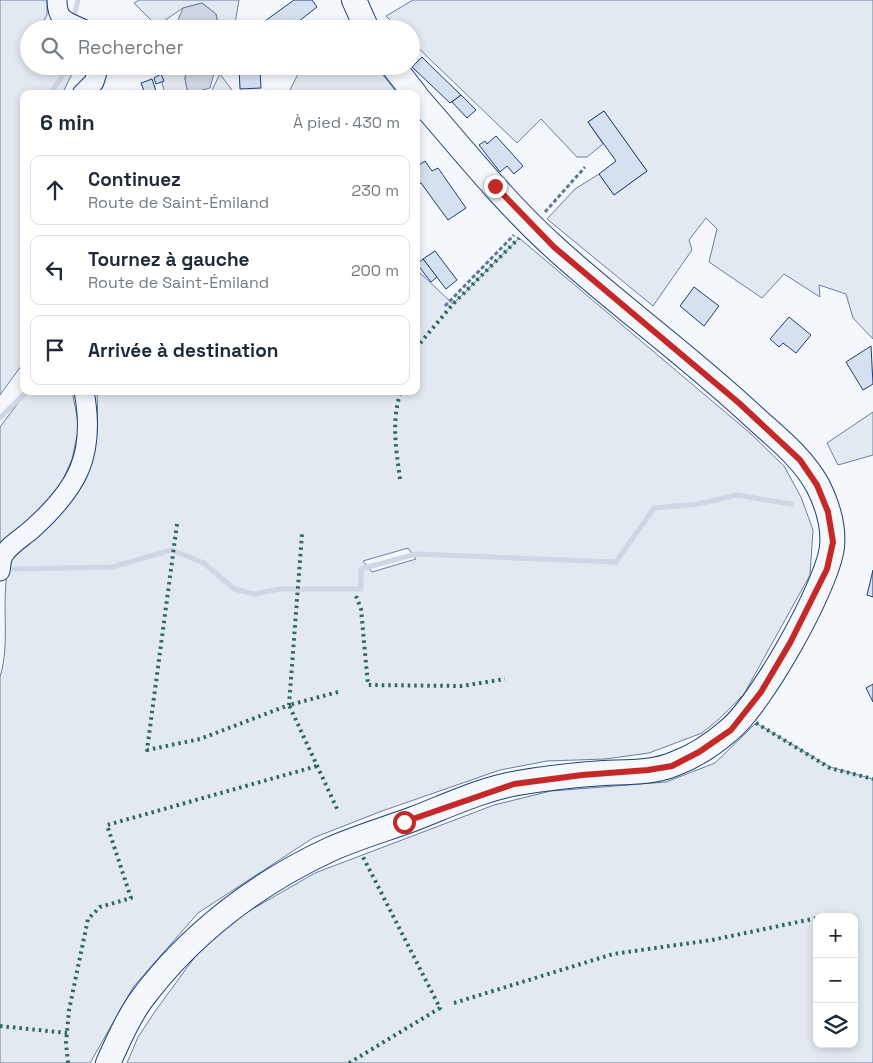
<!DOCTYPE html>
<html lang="fr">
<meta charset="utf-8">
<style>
:root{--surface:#fff;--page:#f2f2f3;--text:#1f2937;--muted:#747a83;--line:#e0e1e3}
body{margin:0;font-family:"Space Grotesk",sans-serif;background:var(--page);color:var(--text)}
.controls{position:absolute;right:15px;bottom:15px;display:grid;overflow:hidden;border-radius:10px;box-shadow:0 2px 8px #0003}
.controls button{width:45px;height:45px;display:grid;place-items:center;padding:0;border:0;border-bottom:1px solid var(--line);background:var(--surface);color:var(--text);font:25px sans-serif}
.stop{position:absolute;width:15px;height:15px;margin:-11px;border:4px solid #c62828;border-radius:50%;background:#fff}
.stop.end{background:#c62828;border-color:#fff;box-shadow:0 1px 5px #0008}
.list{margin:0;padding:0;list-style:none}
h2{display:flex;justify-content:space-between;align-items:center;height:65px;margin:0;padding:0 20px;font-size:21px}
h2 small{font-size:16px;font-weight:400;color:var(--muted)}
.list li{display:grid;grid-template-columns:32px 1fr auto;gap:15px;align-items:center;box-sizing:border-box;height:70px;margin:0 10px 10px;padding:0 10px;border:1px solid var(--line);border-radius:10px}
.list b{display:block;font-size:19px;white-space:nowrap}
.list p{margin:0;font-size:16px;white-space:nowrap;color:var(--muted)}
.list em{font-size:16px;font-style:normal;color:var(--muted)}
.icon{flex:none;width:28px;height:28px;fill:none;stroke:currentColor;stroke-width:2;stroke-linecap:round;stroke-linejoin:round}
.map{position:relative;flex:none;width:873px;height:1063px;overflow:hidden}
.search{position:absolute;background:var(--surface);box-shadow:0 2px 8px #0003;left:20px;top:20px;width:400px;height:55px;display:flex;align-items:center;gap:12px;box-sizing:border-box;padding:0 18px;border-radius:28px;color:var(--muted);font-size:19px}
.panel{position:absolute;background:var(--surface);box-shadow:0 2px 8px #0003;left:20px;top:90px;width:400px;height:305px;border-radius:10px}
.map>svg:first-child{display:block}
.green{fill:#e3e9f0;stroke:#687fa3;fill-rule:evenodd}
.water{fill:#cfd7e4;stroke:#687fa3}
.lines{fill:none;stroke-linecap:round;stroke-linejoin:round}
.stream{stroke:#cfd7e4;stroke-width:5}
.building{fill:#d5e0f0;stroke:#1d3f73}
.minor-casing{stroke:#1d3f73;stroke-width:21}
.major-casing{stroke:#1d3f73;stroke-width:26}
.path{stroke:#5e769c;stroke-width:3;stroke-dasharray:4 2.5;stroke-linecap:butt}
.minor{stroke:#f4f7fb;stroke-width:19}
.major{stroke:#f4f7fb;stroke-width:24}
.hedge{stroke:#2c6c60;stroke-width:4;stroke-dasharray:2.5 4;stroke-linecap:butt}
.route{stroke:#c62828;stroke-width:6}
</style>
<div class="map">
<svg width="873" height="1063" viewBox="0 0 873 1063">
<rect width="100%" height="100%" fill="#f4f7fb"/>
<g class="green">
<polygon points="0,0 47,0 47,15 43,22 49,29 29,29 29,66 76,66 62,94 24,94 24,362 0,395"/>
<polygon points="139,0 239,0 234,29 219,29 216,14 202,3 183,8 161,23 165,29 160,29 134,3"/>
<polygon points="413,0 873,0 873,339 853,318 846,294 819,285 820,297 784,274 762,298 709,262 717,229 706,218 689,240 692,250 653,306 547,219 575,189 599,174 614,195 647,171 604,111 588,122 603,144 587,157 577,157 541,119 517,143 411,41 411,29 399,29 386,16"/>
<polygon points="187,66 185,79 188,94 165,94 158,67"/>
<polygon points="308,66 376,66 398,94 288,94 299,72"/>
<polygon points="220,74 235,94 210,94"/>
<path d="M519 238 750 433 784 466 801 497 813 530 810 575 744 694 719 719 702 733 649 753 605 759 547 761 500 770 382 811 313 838 198 913 134 986 90 1063H0V677C11 641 0 601 9 564 12 551 30 540 40 531 92 486 100 459 97 391H416V269L453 304ZM408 548 416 559 372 572 363 561Z"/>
<polygon points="27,391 72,391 79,427 72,459 62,482 43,506 0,545 0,427"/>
<polygon points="873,412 873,455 838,465 827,443"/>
<path d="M756 723 830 767 873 779V1063H127L138 1037 156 1010 197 954 225 925 315 873 494 805 551 791 666 782 715 763ZM817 917H854V1044H817Z"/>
</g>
<g class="water">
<polygon points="202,3 216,14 219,29 178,29 175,27 183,8"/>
<polygon points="187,66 216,66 210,88 188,94 185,79"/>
</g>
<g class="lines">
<g class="stream">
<polyline points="73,21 78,0"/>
<polyline points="50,94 69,66"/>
<polyline points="0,418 27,391"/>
<polyline points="14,569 112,567 172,550 204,563 234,589 254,594 280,589 361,589 361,569 416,554 616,562 654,508 698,504 737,495 791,504"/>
</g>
</g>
<g class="building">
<polygon points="294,0 312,0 317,7 289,29 254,29"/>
<polygon points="422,57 432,67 461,95 450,103 412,67"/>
<polygon points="239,66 260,66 260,69 239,68"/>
<polygon points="239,68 260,69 261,88 240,89"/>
<polygon points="161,74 164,81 156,84 154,78"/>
<polygon points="152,79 157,94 145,94 141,83"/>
<polygon points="461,95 476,110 467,118 452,102"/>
<polygon points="604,111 647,171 614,195 599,174 616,161 588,122"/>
<polygon points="496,136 523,166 514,174 507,166 500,172 479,145 485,141 487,144"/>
<polygon points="425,161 432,171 438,168 466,208 448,220 421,183 416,186 416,167"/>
<polygon points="435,251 457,280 446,289 423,259"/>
<polygon points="423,259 437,277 431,282 417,264"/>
<polygon points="694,287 719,306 704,326 680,306"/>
<polygon points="789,317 811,335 796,353 783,343 779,347 770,339"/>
<polygon points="871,346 873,384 863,390 846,362"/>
<polygon points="873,570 873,597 867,595"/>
<polygon points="873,684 873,702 866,688"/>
</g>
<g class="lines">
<g class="minor-casing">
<g id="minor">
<path d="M57 0C57 21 66 21 83 29"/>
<polyline points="82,94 94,82 99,66"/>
<path d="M0 571C1 567 1 559 3 556 8 546 23 537 31 530 78 488 96 455 84 391"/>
</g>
</g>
<g class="major-casing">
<g id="major">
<polyline points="354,0 367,29"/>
<polyline points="393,66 415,94"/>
<path d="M108 1063C118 1042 127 1019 141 1000 190 934 257 883 331 849 358 837 386 829 413 819 447 806 482 789 518 783 546 778 575 775 604 773 627 772 653 773 674 764 693 757 713 744 728 731 760 706 827 587 832 547 834 527 827 504 818 486 803 458 777 438 754 417 690 357 619 306 555 248 504 202 461 147 416 96"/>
</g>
</g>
<g class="path">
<polyline points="545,212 585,167"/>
<polyline points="445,306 514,235"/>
</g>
<use href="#minor" class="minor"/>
<use href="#major" class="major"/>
<g class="hedge">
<polyline points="416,348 453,304 519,238"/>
<path d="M400 479C396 448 391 421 401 391"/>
<polyline points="177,524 147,750 200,739 289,705 302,534"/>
<polyline points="356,596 361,609 368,685 462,686 505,679"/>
<polyline points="338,692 289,705 338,811"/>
<polyline points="756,723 830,768 873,779"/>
<polyline points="822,917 834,914"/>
<polyline points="454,1003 613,954 712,940 817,918"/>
<polyline points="0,1026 67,1033"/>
<polyline points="68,1063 66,1043 69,1010 88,919 100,907 131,898 107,825 317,766"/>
<polyline points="349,1063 440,1008 362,855"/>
</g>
</g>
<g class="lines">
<polyline class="route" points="404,822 514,784 582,775 648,770 672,766 699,752 731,730 761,692 790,643 827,569 833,542 828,512 817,485 800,460 739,403 554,247 495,186"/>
</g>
</svg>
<div class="controls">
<button>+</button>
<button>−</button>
<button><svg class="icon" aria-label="layers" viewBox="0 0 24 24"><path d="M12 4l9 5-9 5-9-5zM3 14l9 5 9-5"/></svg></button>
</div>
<div class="stop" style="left:404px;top:822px"></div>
<div class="stop end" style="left:495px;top:186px"></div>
<div class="search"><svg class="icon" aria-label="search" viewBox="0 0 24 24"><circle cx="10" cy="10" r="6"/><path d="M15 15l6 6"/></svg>Rechercher</div>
<section class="panel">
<h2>6 min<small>À pied · 430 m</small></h2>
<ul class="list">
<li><svg class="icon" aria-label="ahead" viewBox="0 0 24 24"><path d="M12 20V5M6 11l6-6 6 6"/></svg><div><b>Continuez</b><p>Route de Saint-Émiland</p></div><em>230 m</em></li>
<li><svg class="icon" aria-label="left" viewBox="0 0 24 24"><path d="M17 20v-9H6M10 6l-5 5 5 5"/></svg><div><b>Tournez à gauche</b><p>Route de Saint-Émiland</p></div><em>200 m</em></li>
<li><svg class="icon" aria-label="arrive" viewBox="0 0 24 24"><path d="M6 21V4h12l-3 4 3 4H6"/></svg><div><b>Arrivée à destination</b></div></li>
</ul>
</section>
</div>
